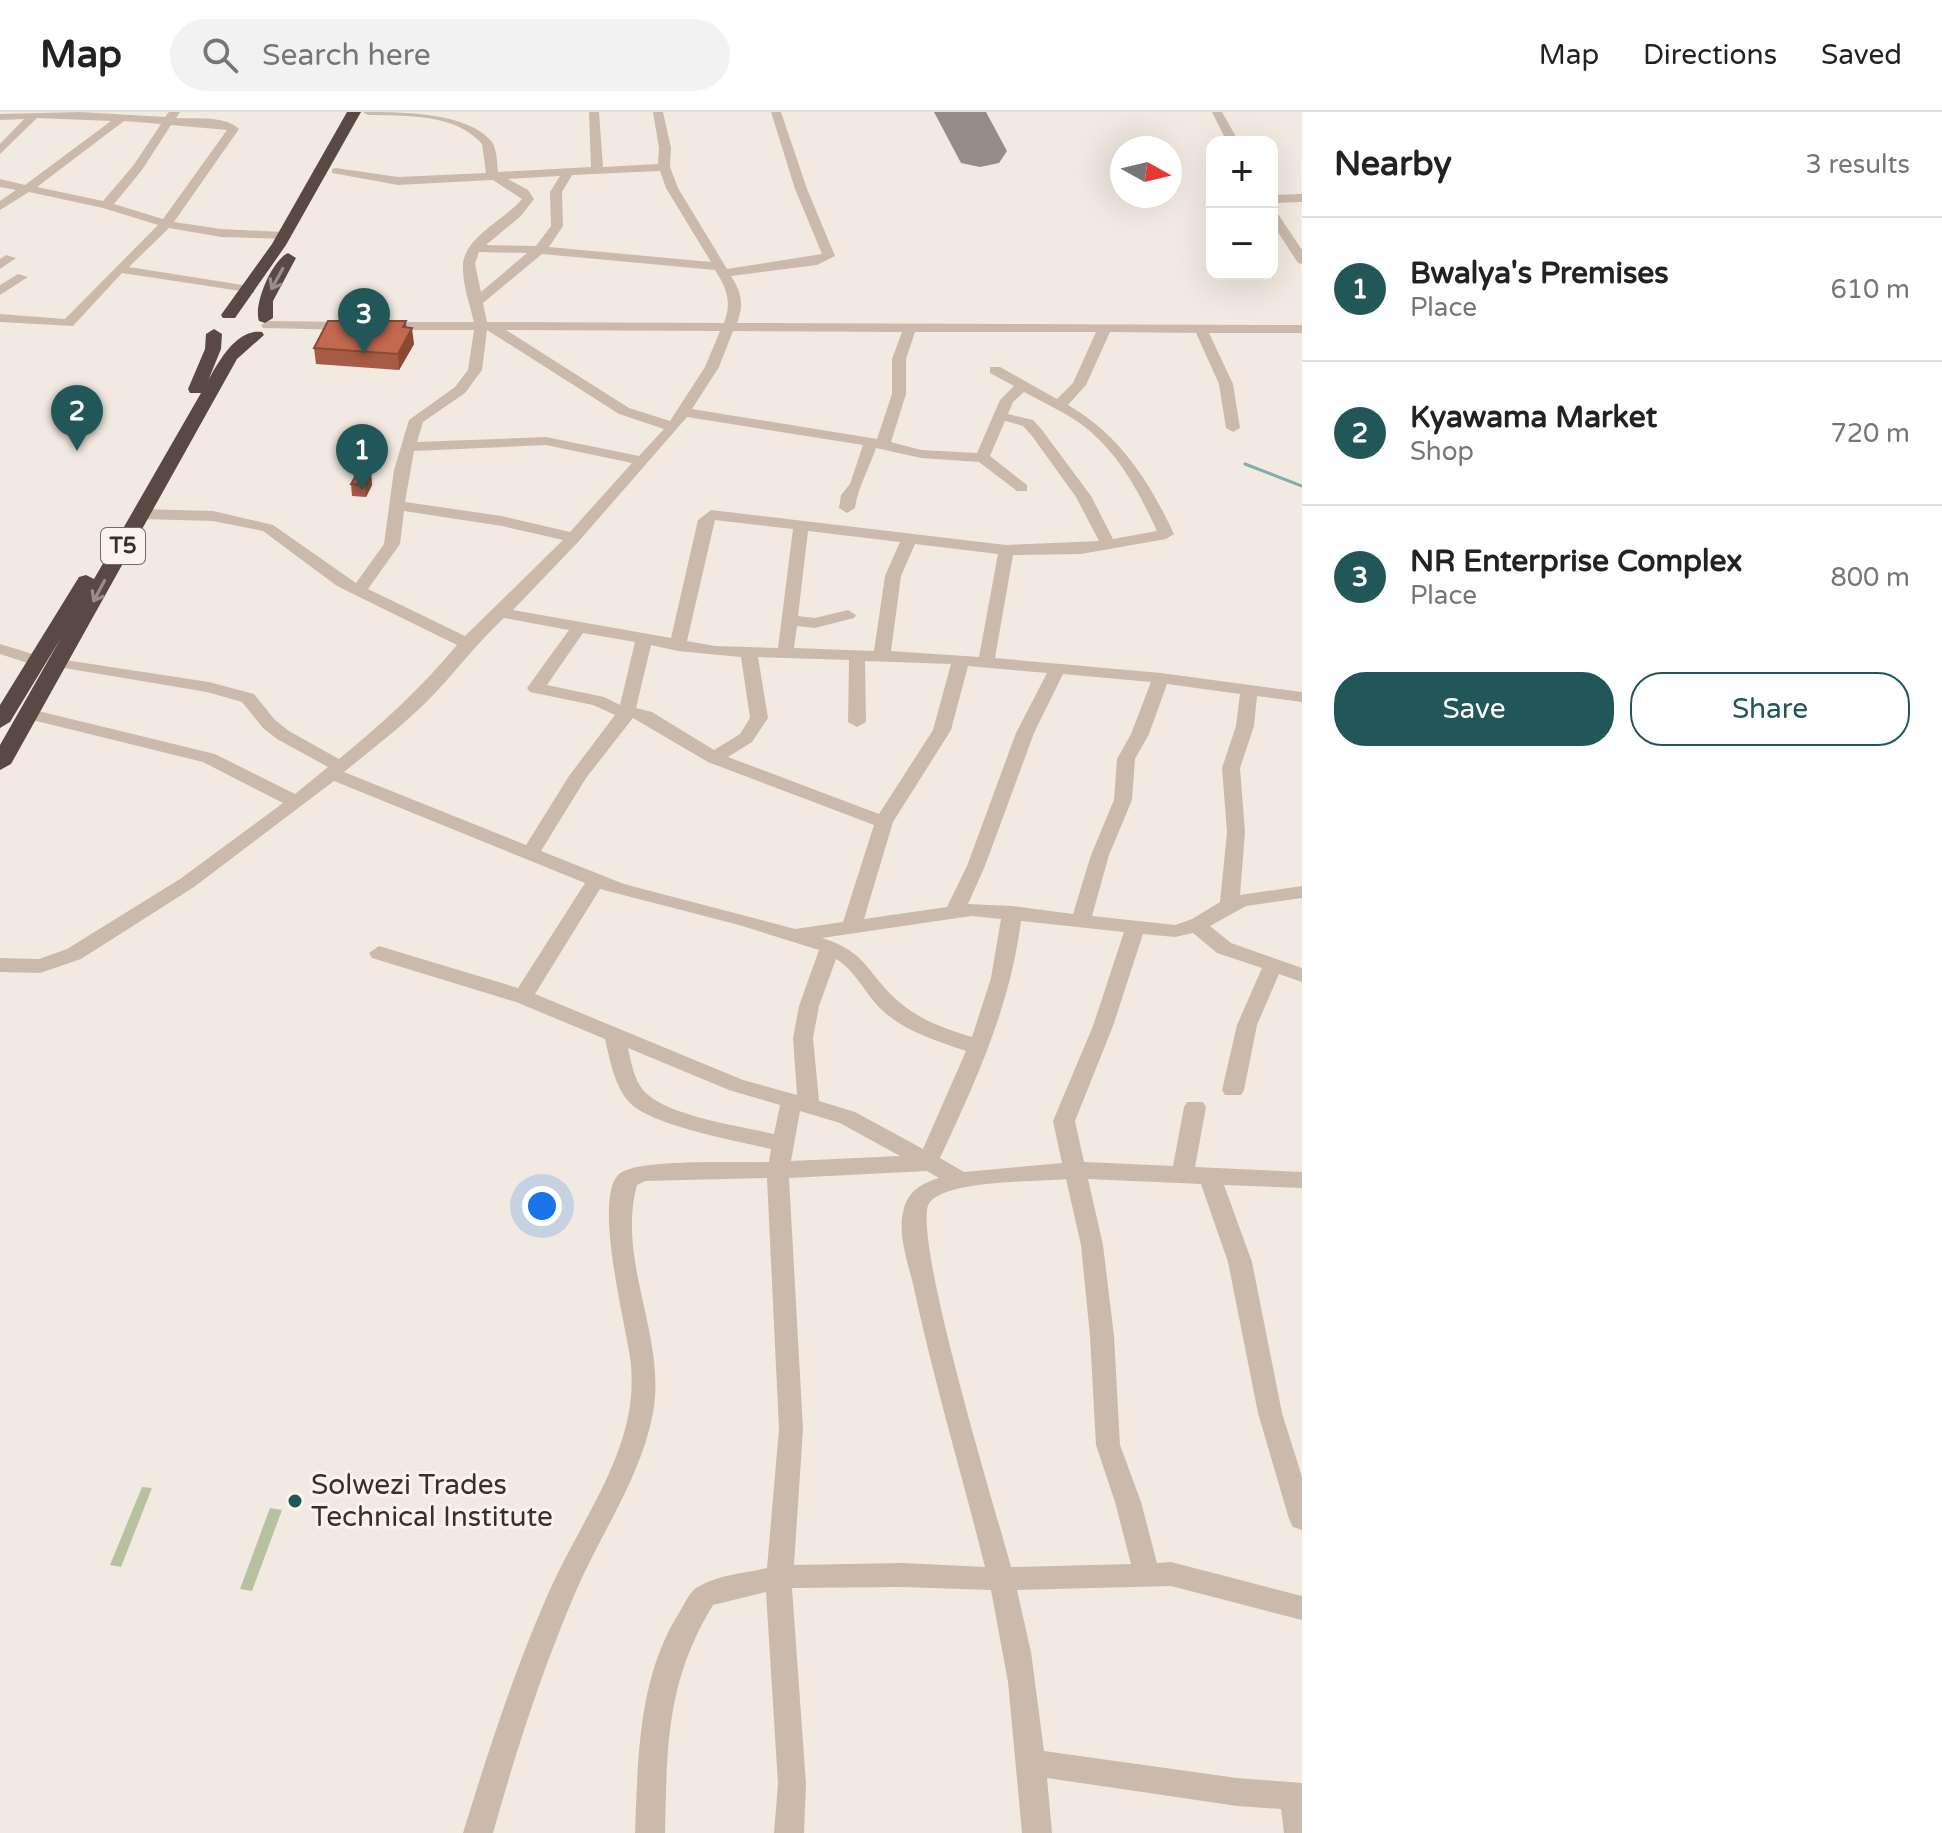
<!DOCTYPE html>
<meta charset="utf-8">
<style>
:root{--surface:#fff;--page:#f2f2f2;--text:#222;--muted:#767676;--line:#e0e0e0;--accent:#215759}
body{margin:0;font-family:"Varela Round",sans-serif;background:var(--page);color:var(--text)}
.controls{position:absolute;right:24px;top:24px;display:grid;overflow:hidden;border-radius:16px;box-shadow:0 8px 32px #0002}
.controls button{width:72px;height:72px;display:grid;place-items:center;padding:0;border:0;border-bottom:2px solid var(--line);background:var(--surface);color:var(--text);font:40px sans-serif}
.compass{position:absolute;left:1110px;top:24px;width:72px;height:72px;border-radius:50%;background:var(--surface);box-shadow:0 8px 32px #0002;rotate:98deg}
.you{position:absolute;left:542px;top:1094px;width:28px;height:28px;margin:-20px;border:6px solid #fff;border-radius:50%;background:#1a73e8;box-shadow:0 0 0 12px #1a73e833}
.badge{display:grid;place-items:center;width:52px;height:52px;border-radius:50%;background:var(--accent);color:#fff;font-size:26px;font-weight:700}
.pin{position:absolute;translate:-50% -66px;filter:drop-shadow(0 2px 4px #0008)}
.pin::after{content:'';position:absolute;top:42px;width:28px;height:24px;background:inherit;clip-path:polygon(0 0,100% 0,50% 100%)}
.list{margin:0;padding:0;list-style:none}
h2{display:flex;justify-content:space-between;align-items:center;height:104px;margin:0;padding:0 32px;font-size:34px}
h2 small{font-size:26px;font-weight:400;color:var(--muted)}
.list li{display:grid;grid-template-columns:52px 1fr auto;gap:24px;align-items:center;box-sizing:border-box;height:144px;padding:0 32px;border-top:2px solid var(--line)}
.list b{display:block;font-size:30px;white-space:nowrap}
.list p{margin:0;font-size:26px;white-space:nowrap;color:var(--muted)}
.list em{font-size:26px;font-style:normal;color:var(--muted)}
.actions{display:flex;gap:16px;padding:24px 32px}
.actions a{flex:1;padding:18px 0;border:2px solid var(--accent);border-radius:32px;text-align:center;font-size:28px;color:var(--accent)}
.actions .main{background:var(--accent);color:#fff}
.icon{flex:none;width:44px;height:44px;fill:none;stroke:currentColor;stroke-width:2;stroke-linecap:round;stroke-linejoin:round}
.map{position:relative;flex:none;width:1302px;height:1721px;overflow:hidden}
header{display:flex;align-items:center;gap:48px;box-sizing:border-box;height:112px;padding:0 40px;background:var(--surface);border-bottom:2px solid var(--line)}
header strong{font-size:38px}
nav{display:flex;gap:44px;margin-inline-start:auto;font-size:28px}
.search{width:560px;height:72px;background:var(--page);display:flex;align-items:center;gap:20px;box-sizing:border-box;padding:0 28px;border-radius:44px;color:var(--muted);font-size:30px}
main{display:flex}
aside{flex:1;background:var(--surface)}
.map>svg:first-child{display:block}
.green{fill:#b7c1a0}
.lines{fill:none;stroke-linecap:round;stroke-linejoin:round}
.stream{stroke:#80aeaf;stroke-width:3}
.runway{fill:#968c86;fill-rule:evenodd}
.minor{fill:#cbbaac;fill-rule:evenodd}
.highway{fill:#594942;fill-rule:evenodd}
.wall{fill:#a75a44}
.shaded-wall{fill:#884a37}
.building{fill:#c2694f;stroke:#884a37;stroke-width:2}
.oneway{stroke:#998d86}
.poi-dot{fill:#215759;stroke:#faf4ed;stroke-width:3}
.labels{text-anchor:middle;dominant-baseline:central;stroke-width:6;stroke-linejoin:round;paint-order:stroke}
.shield{fill:#faf4ed;stroke:#736a65;stroke-width:2}
.shield-label{font-size:22px;font-weight:bold;fill:#392f2b}
.near-poi-label{font-size:28px;fill:#392f2b;stroke:#faf4ed;text-anchor:start}
</style>
<header>
<strong>Map</strong>
<div class="search"><svg class="icon" aria-label="search" viewBox="0 0 24 24"><circle cx="10" cy="10" r="6"/><path d="M15 15l6 6"/></svg>Search here</div>
<nav><a>Map</a><a>Directions</a><a>Saved</a></nav>
</header>
<main>
<div class="map">
<svg width="1302" height="1721" viewBox="0 0 1302 1721">
<rect width="100%" height="100%" fill="#f2eae0"/>
<g class="green">
<polygon points="142,1375 152,1376 121,1455 110,1453"/>
<polygon points="270,1396 282,1398 252,1479 240,1477"/>
</g>
<g class="lines">
<polyline class="stream" points="1245,352 1302,374"/>
<polygon class="runway" points="934,0 986,0 1007,39 999,51 980,55 961,51"/>
<g class="minor">
<path d="M80 0 165 5 169 0H180L176 6C195 7 225 3 239 17L174 110 221 117 284 120 290 124 288 127 221 125 169 116 129 155 249 174 254 175V181L122 161 73 214 0 210V202L65 207 158 113 103 96 29 80 0 98V89L16 78 0 75V67L25 73 111 9 37 6 0 42V32L24 7 0 8V2ZM124 9 161 12 133 54 103 89 37 75ZM171 13 227 18 163 107 114 92 142 58Z"/>
<path d="M363 0C401 0 468 0 492 30 497 38 497 50 498 60L591 55 589 0H599L603 55 658 52 659 36 653 0H663L671 36 670 55 678 76 727 157 822 142 795 77 771 0H781L807 77 835 144 817 153 731 164C742 181 744 193 737 211L1302 213V221H1209L1233 272 1240 316 1233 320 1226 316 1219 272 1196 221 1110 220 1086 273 1068 293C1120 323 1149 369 1174 422L1166 427 1081 442 1013 443 995 546 1161 561 1302 580V590L1257 584 1254 614 1240 656 1245 720 1240 783 1302 774V786L1246 794 1210 814 1231 831 1302 856V870L1279 862 1257 913 1244 978 1241 983H1225L1222 978 1237 913 1262 856 1217 841 1193 821 1175 825 1143 822 1113 914 1075 1009 1084 1050 1173 1054 1184 995 1187 990H1203L1206 995 1195 1055 1302 1060V1076L1224 1073 1252 1150 1282 1301 1302 1365V1418L1293 1415 1289 1407 1258 1301 1228 1150 1201 1072 1088 1067 1103 1133 1114 1224 1120 1333 1141 1390 1157 1451 1171 1450 1302 1484V1508L1171 1474 1017 1478 1031 1540 1044 1639 1237 1666 1302 1671V1721H1284L1281 1697 1237 1694 1047 1666 1052 1721H1022L1008 1570 991 1478 902 1475 792 1476 806 1672 804 1721H774L778 1672 766 1480 713 1493C666 1570 667 1634 665 1721H635C638 1646 638 1566 679 1501 684 1493 689 1481 696 1476 716 1463 745 1461 767 1456L779 1317 767 1066 645 1069 637 1073C616 1149 667 1225 653 1301 641 1365 601 1421 576 1479 542 1558 516 1639 493 1721H463C488 1640 514 1559 548 1482 574 1422 617 1365 629 1300 632 1284 632 1268 631 1252 627 1216 592 1087 619 1062 637 1046 741 1051 769 1050L771 1037C738 1029 651 1014 629 990 614 973 610 948 605 927L516 890 372 846 369 841 379 834 518 876 585 771 334 669 194 775 81 847 40 861 0 860V846L39 847 67 837 180 767 283 691 203 650 24 606 21 602 24 598 30 597 215 642 295 682 328 655 277 627 263 616 242 590 207 580 58 555 52 554 50 550 52 546 209 570 254 582 275 608 289 619 339 647C383 611 421 576 457 533L337 474 263 419 213 409 141 407 133 402 141 397 213 399 273 413 356 471 384 432 394 358 409 308 455 275 468 258 474 218H382L375 214 382 210H474C470 193 462 171 463 153 464 125 506 107 522 87L493 68 398 73 332 61V57L336 56 398 65 486 61 482 32C455 1 406 4 368 3ZM660 59 666 76 711 150 549 135 563 114 562 80 572 63ZM560 64 550 80 551 114 536 134 486 133 521 104 534 87 528 78 508 67ZM479 140 527 141 481 180 475 152ZM542 142 715 158C727 177 732 190 724 211L487 210 483 191ZM487 218 619 302 664 317 639 344 546 325 417 330 423 310 465 281 482 258ZM506 218 720 219 705 255 670 309 629 296ZM733 219 902 220 892 247V282L877 327 692 297 719 255ZM915 220H1096L1073 271 1057 287 1000 255H990V261L1014 274 1000 288 977 341 921 338 891 330 906 282V247ZM1024 280C1044 291 1067 301 1085 315 1119 342 1139 380 1157 419L1113 427 1091 384 1042 318 1033 308 1008 302 1013 290ZM687 305 863 333 850 372 841 383 839 396 847 401 855 396C857 378 870 354 876 336L921 346 979 350 1017 379H1027V373L990 344 1005 309 1023 314 1032 324 1076 385 1099 429 1006 433 711 398 698 408 671 526 513 498 579 429ZM546 333 632 351 570 420 502 404 405 390 414 339ZM404 399 502 414 563 428 465 524 368 477 400 432ZM715 408 793 417 778 536 715 534 687 529ZM808 419 900 430 885 464 874 539 794 536 797 514 815 516 854 506 856 503 848 498 815 506 798 504ZM915 432 998 442 979 545 891 539 901 464ZM504 506 569 518 527 576 530 580 593 593 615 603 569 664 526 733 344 660C376 634 409 609 437 579 461 553 478 530 504 506ZM583 521 635 530 620 593 604 585 547 573ZM651 533 678 539 741 545 750 606 740 622 714 638 652 600 636 596ZM758 545 849 548 848 610 857 615 866 610 865 549 951 552 933 618 879 702 728 645 752 630 768 606ZM968 554 1047 561 1016 621 967 754 947 795 864 807 893 710 951 618ZM1063 562 1151 570 1131 622 1117 647 1114 688 1091 743 1073 802 1012 794 968 792 985 754 1034 621ZM1167 572 1240 582 1236 614 1222 656 1227 720 1220 790 1192 807 1175 813 1092 804 1109 743 1132 688 1135 647 1149 622ZM633 606 708 650 874 713 843 810 795 817 624 772 541 739 586 666ZM600 777 739 813 819 838 799 894 793 926 797 983 743 968 535 882ZM971 804 1001 807 991 866 972 925C946 917 919 908 898 889 867 862 868 840 822 826ZM1021 809 1124 820 1093 914 1053 1009 1062 1051 964 1060 940 1046C976 969 1010 895 1021 809ZM836 847C856 859 865 882 882 898 905 920 938 929 966 939L923 1037 855 1000 819 989 813 926 819 894ZM628 936 729 978 780 993 774 1022C740 1014 665 1004 643 978 634 967 631 950 628 936ZM800 999 840 1011 900 1044 791 1049ZM927 1059 939 1066C922 1071 909 1079 904 1096 896 1123 910 1155 915 1181 935 1273 962 1363 985 1455L902 1451 794 1453 803 1317 789 1066ZM1066 1067 1081 1133 1090 1224 1096 1333 1115 1390 1131 1452 1011 1455C999 1408 908 1115 930 1090 949 1068 1036 1070 1066 1067Z"/>
<polygon points="1212,0 1222,0 1239,30 1227,30"/>
<polygon points="1302,82 1302,90 1272,91 1272,83"/>
<polygon points="1272,98 1276,99 1302,138 1302,152 1298,151 1272,111"/>
<polygon points="6,143 16,146 0,157 0,147"/>
<polygon points="18,162 28,165 0,183 0,173"/>
<polygon points="268,209 350,210 357,214 350,218 263,216 261,213"/>
<polygon points="0,532 43,545 45,549 37,554 0,542"/>
</g>
<g class="highway">
<polygon points="347,0 361,0 286,133 235,206 223,206 221,203 272,132"/>
<path d="M288 141 296 146 273 189V206L265 211 259 209C253 193 272 148 288 141Z"/>
<path d="M214 217 222 222 221 237 208 269C218 250 237 216 262 220L264 223 237 247 11 652 0 658V633L61 526 10 610 0 616V593L79 465 86 463 94 467 201 281H190L188 277 205 237 206 222Z"/>
</g>
</g>
<g class="wall">
<polygon points="407,216 414,232 399,258 316,252 314,236"/>
<polygon points="371,362 372,373 366,385 352,384 351,372"/>
</g>
<g class="shaded-wall">
<polygon points="406,209 407,225 412,216 414,232 399,258 398,242 403,215"/>
<polygon points="371,362 372,373 366,385 365,373"/>
</g>
<g class="building">
<polygon points="328,209 406,209 403,215 412,216 398,242 314,236"/>
<polygon points="358,360 371,362 365,373 351,372"/>
</g>
<defs><path id="oneway-shaft" d="M-6 0H5M1.5-3L5.5 0L1.5 3" fill="none" stroke-width="1.6" stroke-linecap="round" stroke-linejoin="round" transform="scale(2)"/></defs>
<g class="oneway">
<use href="#oneway-shaft" transform="translate(277 167) rotate(119)"/>
<use href="#oneway-shaft" transform="translate(99 479) rotate(118)"/>
</g>
<circle class="poi-dot" cx="295" cy="1389" r="8"/>
<g class="labels">
<rect class="shield" x="101" y="416" width="44" height="36" rx="6"/>
<g class="shield-label">
<text x="123" y="434">T5</text>
</g>
<g class="near-poi-label">
<text x="311" y="1373">Solwezi Trades<tspan x="311" dy="32">Technical Institute</tspan></text>
</g>
</g>
</svg>
<div class="controls">
<button>+</button>
<button>−</button>
</div>
<svg class="compass" viewBox="-18 -18 36 36"><path d="M0-13l5 13h-10z" fill="#e53935"/><path d="M0 13l5-13h-10z" fill="#767676"/></svg>
<div class="you"></div>
<div class="pin badge" style="left:362px;top:378px">1</div>
<div class="pin badge" style="left:77px;top:339px">2</div>
<div class="pin badge" style="left:364px;top:242px">3</div>
</div>
<aside>
<h2>Nearby<small>3 results</small></h2>
<ul class="list">
<li><span class="badge">1</span><div><b>Bwalya's Premises</b><p>Place</p></div><em>610 m</em></li>
<li><span class="badge">2</span><div><b>Kyawama Market</b><p>Shop</p></div><em>720 m</em></li>
<li><span class="badge">3</span><div><b>NR Enterprise Complex</b><p>Place</p></div><em>800 m</em></li>
</ul>
<div class="actions"><a class="main">Save</a><a>Share</a></div>
</aside>
</main>
